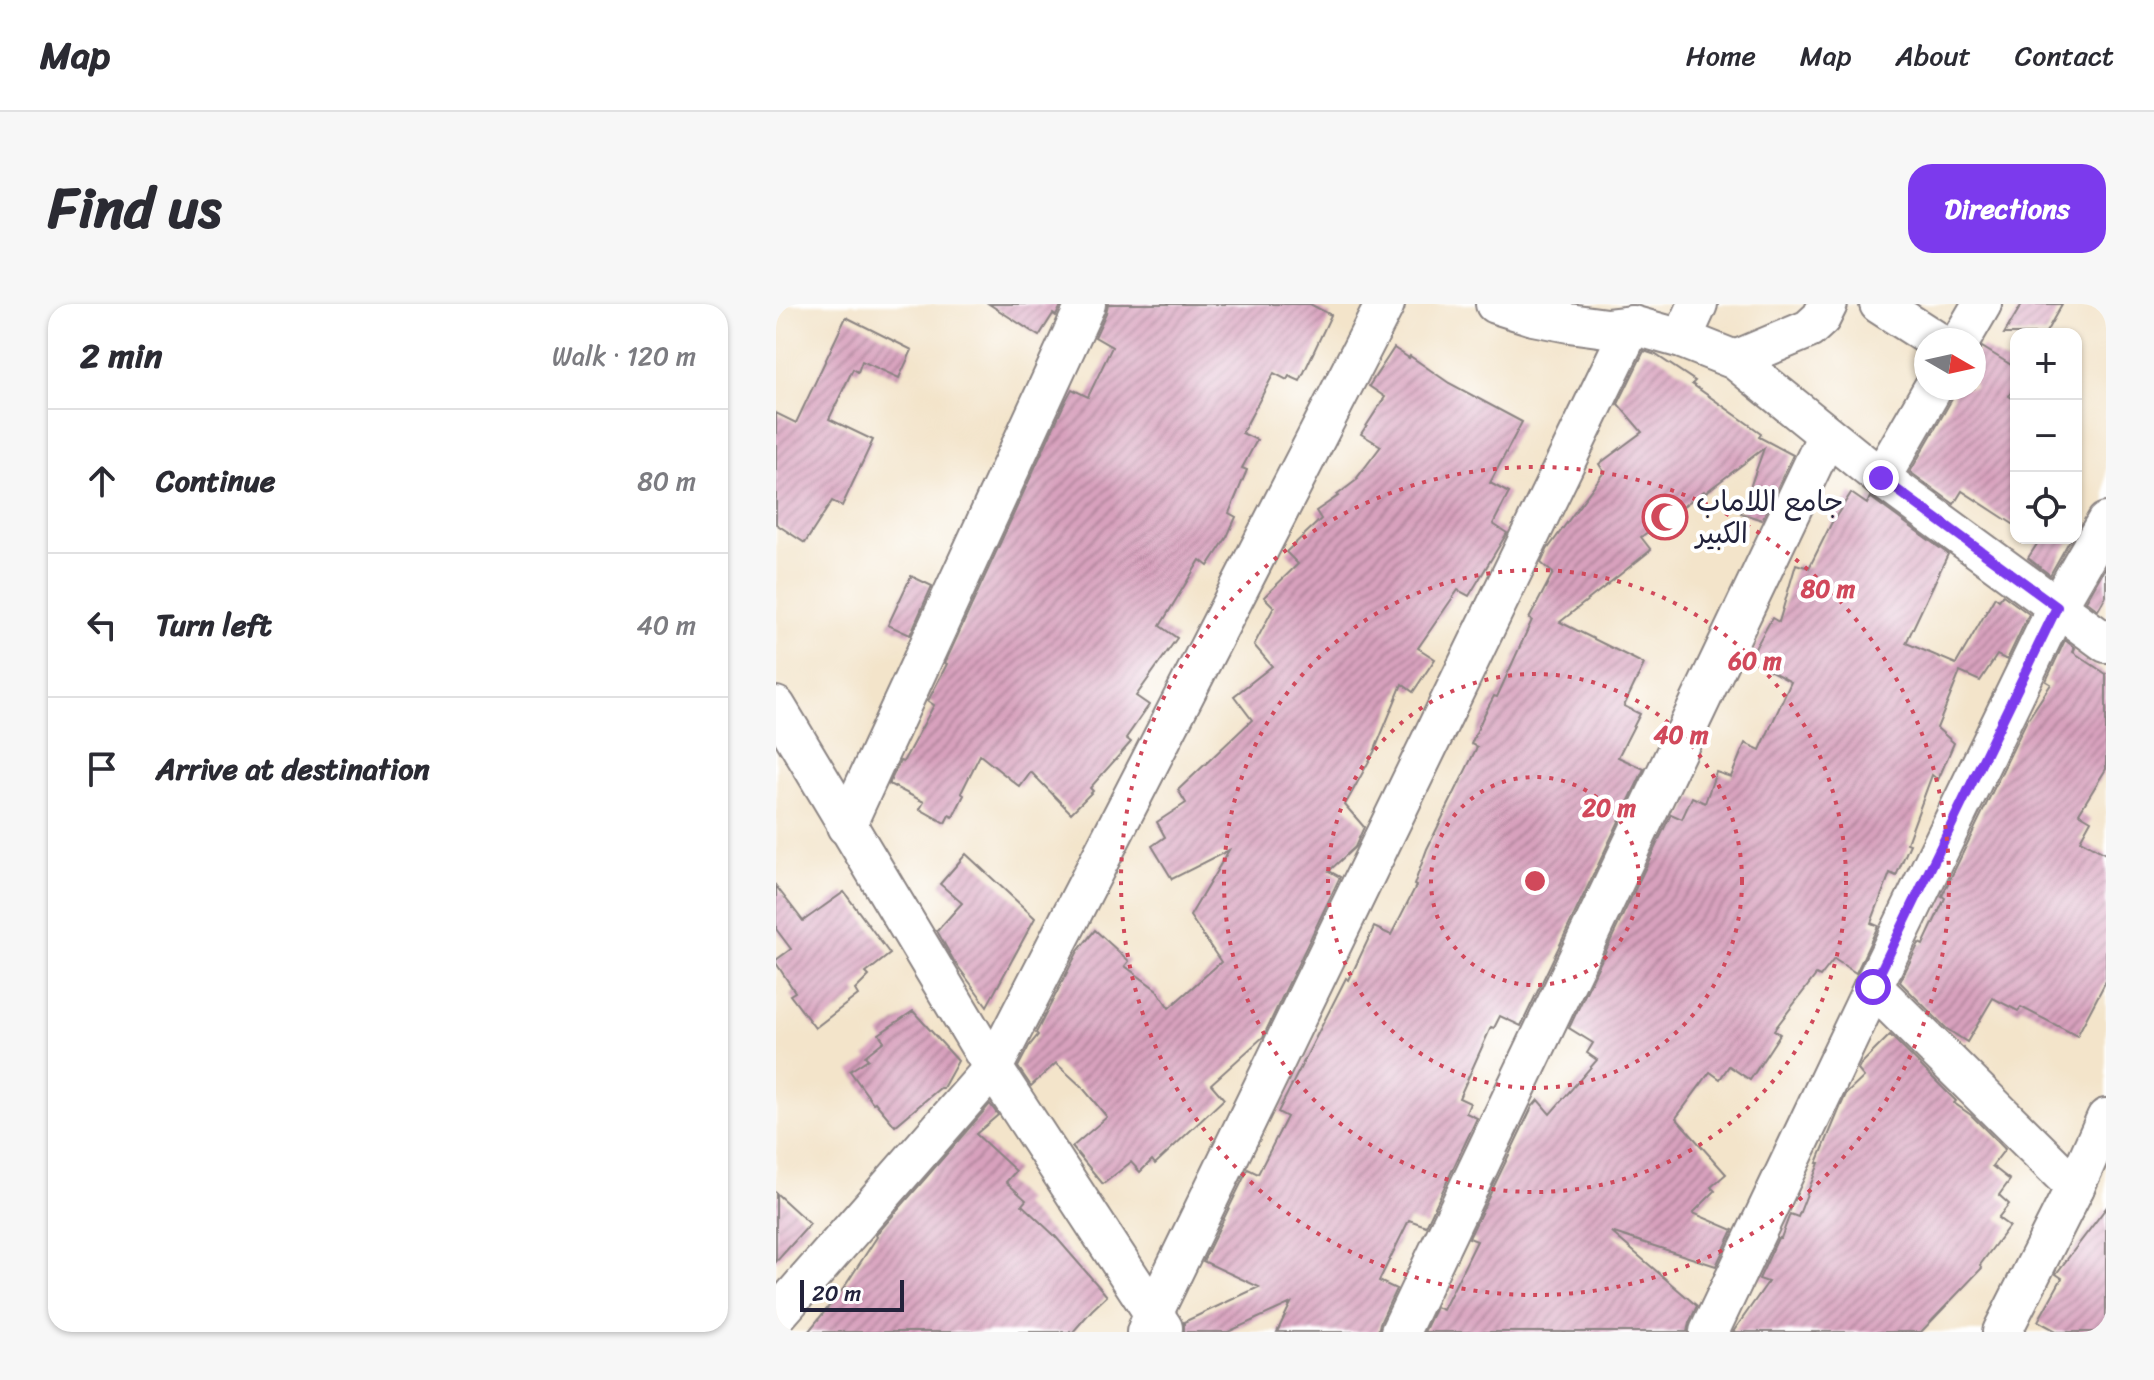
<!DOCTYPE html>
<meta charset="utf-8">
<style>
:root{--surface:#fff;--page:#f7f7f7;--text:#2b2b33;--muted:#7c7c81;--line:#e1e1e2;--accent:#7c3aed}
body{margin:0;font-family:Sriracha,"Playpen Sans Arabic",sans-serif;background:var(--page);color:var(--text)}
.controls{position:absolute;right:24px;top:24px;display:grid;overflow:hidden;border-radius:16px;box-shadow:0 2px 6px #0004}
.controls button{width:72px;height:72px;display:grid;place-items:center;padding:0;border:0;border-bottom:2px solid var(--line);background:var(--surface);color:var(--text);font:40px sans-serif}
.compass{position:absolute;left:1138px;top:24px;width:72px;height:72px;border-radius:50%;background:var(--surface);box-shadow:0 2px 6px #0004;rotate:99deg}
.scale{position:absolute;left:24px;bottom:20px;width:104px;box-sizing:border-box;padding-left:8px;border:4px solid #22223b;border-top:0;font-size:22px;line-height:28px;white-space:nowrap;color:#22223b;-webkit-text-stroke:6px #fff;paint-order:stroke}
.stop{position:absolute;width:24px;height:24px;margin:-18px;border:6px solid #7c3aed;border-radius:50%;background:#fff}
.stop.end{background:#7c3aed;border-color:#fff;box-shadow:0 2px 8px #0008}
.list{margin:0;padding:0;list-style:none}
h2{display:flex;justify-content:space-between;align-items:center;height:104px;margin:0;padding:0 32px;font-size:34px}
h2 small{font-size:26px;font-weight:400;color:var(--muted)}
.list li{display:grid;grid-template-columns:52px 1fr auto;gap:24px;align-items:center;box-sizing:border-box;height:144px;padding:0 32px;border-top:2px solid var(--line)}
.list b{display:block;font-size:30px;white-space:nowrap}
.list em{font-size:26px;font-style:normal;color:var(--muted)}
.icon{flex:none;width:44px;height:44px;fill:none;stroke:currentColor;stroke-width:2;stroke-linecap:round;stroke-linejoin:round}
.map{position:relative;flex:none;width:1330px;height:1028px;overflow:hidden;border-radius:24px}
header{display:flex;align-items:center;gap:48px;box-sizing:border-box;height:112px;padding:0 40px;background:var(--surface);border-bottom:2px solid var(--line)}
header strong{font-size:38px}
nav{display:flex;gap:44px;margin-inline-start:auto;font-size:28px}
.intro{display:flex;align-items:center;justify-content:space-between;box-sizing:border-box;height:192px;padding:0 48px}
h1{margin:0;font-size:56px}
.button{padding:20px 36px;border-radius:24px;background:var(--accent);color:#fff;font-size:28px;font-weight:700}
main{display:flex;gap:48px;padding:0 48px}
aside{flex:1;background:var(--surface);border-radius:24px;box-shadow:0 2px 6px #0004}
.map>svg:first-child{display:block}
.building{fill:url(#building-hatch)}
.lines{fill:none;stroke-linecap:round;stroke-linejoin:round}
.minor-casing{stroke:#8a8382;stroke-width:42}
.minor{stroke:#fff;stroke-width:38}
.route{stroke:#7c3aed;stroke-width:10}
.ring{fill:none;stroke:#d1495b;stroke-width:4;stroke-dasharray:4 8}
.labels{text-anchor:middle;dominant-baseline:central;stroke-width:8;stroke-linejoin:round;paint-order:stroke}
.poi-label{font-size:28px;fill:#22223b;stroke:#fff;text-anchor:start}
.centre{fill:#d1495b;stroke:#fff;stroke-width:4}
.ring-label{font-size:24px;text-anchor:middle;font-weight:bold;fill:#d1495b;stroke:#fff;stroke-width:8;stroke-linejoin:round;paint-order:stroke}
</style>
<header>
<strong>Map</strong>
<nav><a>Home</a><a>Map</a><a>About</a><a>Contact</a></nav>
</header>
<div class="intro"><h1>Find us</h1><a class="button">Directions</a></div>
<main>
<aside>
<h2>2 min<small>Walk · 120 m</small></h2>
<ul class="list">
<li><svg class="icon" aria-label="ahead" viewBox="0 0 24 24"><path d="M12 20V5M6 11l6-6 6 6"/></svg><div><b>Continue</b></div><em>80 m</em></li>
<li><svg class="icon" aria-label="left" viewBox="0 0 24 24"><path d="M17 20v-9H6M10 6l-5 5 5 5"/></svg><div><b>Turn left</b></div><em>40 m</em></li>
<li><svg class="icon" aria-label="arrive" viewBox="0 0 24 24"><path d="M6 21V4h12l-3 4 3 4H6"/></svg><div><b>Arrive at destination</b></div></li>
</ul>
</aside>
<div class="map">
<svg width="1330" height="1028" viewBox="0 0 1330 1028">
<defs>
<pattern id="building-hatch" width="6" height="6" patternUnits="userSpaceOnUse" patternTransform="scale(2)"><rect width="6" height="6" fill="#d8a1bd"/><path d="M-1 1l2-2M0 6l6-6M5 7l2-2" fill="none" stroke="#af839b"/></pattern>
</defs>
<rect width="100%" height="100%" fill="#fff"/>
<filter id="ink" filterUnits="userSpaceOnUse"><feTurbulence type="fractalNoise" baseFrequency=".0125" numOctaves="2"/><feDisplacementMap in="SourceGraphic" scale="16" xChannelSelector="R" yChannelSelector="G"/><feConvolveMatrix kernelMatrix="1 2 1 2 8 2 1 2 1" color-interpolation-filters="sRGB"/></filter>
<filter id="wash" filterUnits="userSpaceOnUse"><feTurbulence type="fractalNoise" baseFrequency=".006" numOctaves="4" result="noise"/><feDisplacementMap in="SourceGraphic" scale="32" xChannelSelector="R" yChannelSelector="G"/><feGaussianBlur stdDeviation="1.8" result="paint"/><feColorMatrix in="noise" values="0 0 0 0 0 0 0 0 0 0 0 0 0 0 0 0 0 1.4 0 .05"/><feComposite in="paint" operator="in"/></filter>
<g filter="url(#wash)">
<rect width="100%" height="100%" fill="#f3e4ca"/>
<g id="blocks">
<g class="building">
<polygon points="213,0 286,0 280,12 277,10 263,32"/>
<polygon points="332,0 534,0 555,11 524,77 513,72 511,76 498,69 466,129 481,136 466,164 471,166 453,209 460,213 451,233 432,262 424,256 384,322 401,334 360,392 373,401 350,434 355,438 314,484 317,487 295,509 255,468 244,483 204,451 185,489 188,491 177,513 173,511 169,519 144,505 148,498 113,480 124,457 127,458 158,401 152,397 171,360 169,359 290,96 296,85 312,93 336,43 319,33 330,9"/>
<polygon points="1246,0 1286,0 1269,30 1228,30"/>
<polygon points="70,13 136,46 123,74 86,57 82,68 77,65 53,115 97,136 66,202 56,197 29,239 0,220 0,109 20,119"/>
<polygon points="1206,43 1240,64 1240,79 1233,92 1240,97 1240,222 1186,187 1178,200 1134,168 1176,95 1179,84 1198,84 1198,53"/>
<polygon points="618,44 633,54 634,52 673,79 746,118 714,179 733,189 717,220 731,229 693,292 682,286 642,344 659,355 637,388 626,380 598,448 569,501 588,523 579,543 553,567 564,573 487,733 435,780 448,795 379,860 376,856 364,868 355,858 327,880 296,843 331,813 306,783 280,759 255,782 242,763 253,742 262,731 260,729 302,647 319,626 353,657 349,662 381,686 393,704 445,658 414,612 453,546 396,575 376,542 389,533 381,518 410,499 402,486 476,416 458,392 496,362 478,341 498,303 488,293 522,260 510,248 545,215 540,207 562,192 561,191 582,175 581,174 605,142 585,130 609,93 593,82"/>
<polygon points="868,47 880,51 919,77 916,80 985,129 983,133 1017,151 986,216 965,209 988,144 929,189 928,187 865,233 875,246 784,318 868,360 848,402 864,410 842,453 868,465 745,722 724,712 718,724 715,723 683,794 694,799 690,809 701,814 650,922 633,916 603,977 620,985 604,1019 602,1028 501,1028 515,999 452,1028 408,1028 408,1018 483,983 427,957 472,865 482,870 511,813 502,808 570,674 573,676 598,623 615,631 640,582 638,581 651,545 701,443 695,440 707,413 718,392 721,393 756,316 753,315 777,269 765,259 771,246 828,168 823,160 866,128 842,100"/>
<polygon points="1075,189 1091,200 1094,193 1172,250 1130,339 1180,360 1219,293 1223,296 1227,291 1253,310 1231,356 1221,351 1204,377 1184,368 1161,424 1178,439 1162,476 1156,471 1131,539 1134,540 1120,572 1114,569 1095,619 1102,622 1080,669 1058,655 1044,673 1040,671 998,726 1004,730 974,776 953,762 944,775 934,768 900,814 950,870 935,883 939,887 917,909 957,926 940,962 835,928 921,1002 913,1019 911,1028 648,1028 660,1003 667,1006 701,937 693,934 756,803 762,796 774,810 821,756 811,749 817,739 793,724 895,510 906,515 916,493 929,499 940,468 955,473 969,439 984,446 1015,378 973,355 996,314 1003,318 1020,260 1033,264 1055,220"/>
<polygon points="1265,234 1295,234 1274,271 1252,254"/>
<polygon points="1330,262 1330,292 1322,306 1310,297"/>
<polygon points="135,272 156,282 134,331 112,321"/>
<polygon points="1289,336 1299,344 1297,348 1330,370 1330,465 1303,509 1315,516 1304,536 1330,550 1330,677 1301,732 1245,703 1242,707 1217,694 1191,738 1171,725 1124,678 1143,639 1147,641 1169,594 1166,592 1250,418 1275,380 1270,377"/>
<polygon points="190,550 259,614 211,702 178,657 161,627 186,599 164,580"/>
<polygon points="0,582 27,617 68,588 114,650 90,669 93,672 79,686 82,691 39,724 14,691 19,688 0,659 0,656 15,645 0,625"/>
<polygon points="137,707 182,757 167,784 164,784 119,822 99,798 97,799 74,767 92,755 89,752 108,737 103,730"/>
<polygon points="1114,731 1180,797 1178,799 1195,811 1229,845 1216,862 1234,876 1223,891 1233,900 1222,914 1233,922 1204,961 1206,964 1145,1028 957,1028 992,978 983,975 1002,934 1005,934 1014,910 1022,913 1043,859 1041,859 1063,806 1070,790 1088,773 1082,766 1085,760"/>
<polygon points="214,800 222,811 200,830 240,867 230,878 250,896 246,901 279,932 331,992 316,1006 297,1028 32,1028 67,985 101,933 100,931"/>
<polygon points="0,889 34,920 0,958"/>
<polygon points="1330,904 1330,1028 1282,1028 1262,1017 1286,974 1280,970"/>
</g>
</g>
</g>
<g filter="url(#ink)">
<use href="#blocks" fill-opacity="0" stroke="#8a8382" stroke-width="2"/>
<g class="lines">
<g class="minor-casing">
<g id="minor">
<polyline points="719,0 757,12 793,19 830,24 856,21 906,35 959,56 1105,174 1330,339"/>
<polyline points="1103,0 1159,36"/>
<polyline points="906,35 922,0"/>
<polyline points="1185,36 1206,0"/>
<polyline points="959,56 1033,25 1045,14 1052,0"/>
<polyline points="1105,174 1157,84"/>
<polyline points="0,402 217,764 387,1024"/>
<polyline points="70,522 310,0"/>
<polyline points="1097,683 1299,883"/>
<polyline points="0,1012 217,764 609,0"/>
<polyline points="370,1028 378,1008 856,21"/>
<polyline points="624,1028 1051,131"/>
<polyline points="933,1028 1097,683 1281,303 1330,218"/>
<polyline points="1226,1028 1299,883 1330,814"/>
</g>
</g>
<use href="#minor" class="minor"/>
</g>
</g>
<g class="lines" filter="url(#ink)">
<polyline class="route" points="1097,683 1281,303 1105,174"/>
</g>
<g class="ring">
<circle cx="759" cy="577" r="104"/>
<circle cx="759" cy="577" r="207"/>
<circle cx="759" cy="577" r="311"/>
<circle cx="759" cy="577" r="414"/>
</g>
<defs>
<g id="mosque-ring" transform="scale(2.3)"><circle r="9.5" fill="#fff" stroke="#d1495b" stroke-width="1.5"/><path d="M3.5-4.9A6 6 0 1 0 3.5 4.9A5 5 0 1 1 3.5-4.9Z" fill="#d1495b"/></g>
</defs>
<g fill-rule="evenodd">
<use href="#mosque-ring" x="889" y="213"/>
</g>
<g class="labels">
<g class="poi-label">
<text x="920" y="197">جامع اللاماب<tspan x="920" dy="32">الكبير</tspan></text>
</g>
</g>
<circle cx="759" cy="577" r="12" class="centre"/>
<g class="ring-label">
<text x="1052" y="293">80 m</text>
<text x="979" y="365">60 m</text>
<text x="905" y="439">40 m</text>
<text x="833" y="512">20 m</text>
</g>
</svg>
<div class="controls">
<button>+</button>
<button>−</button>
<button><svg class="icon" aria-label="locate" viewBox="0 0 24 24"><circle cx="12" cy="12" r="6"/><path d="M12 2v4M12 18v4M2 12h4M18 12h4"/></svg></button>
</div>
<svg class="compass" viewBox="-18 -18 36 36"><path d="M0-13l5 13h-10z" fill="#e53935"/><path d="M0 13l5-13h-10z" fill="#7c7c81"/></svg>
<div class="scale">20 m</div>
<div class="stop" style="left:1097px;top:683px"></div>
<div class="stop end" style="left:1105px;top:174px"></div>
</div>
</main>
